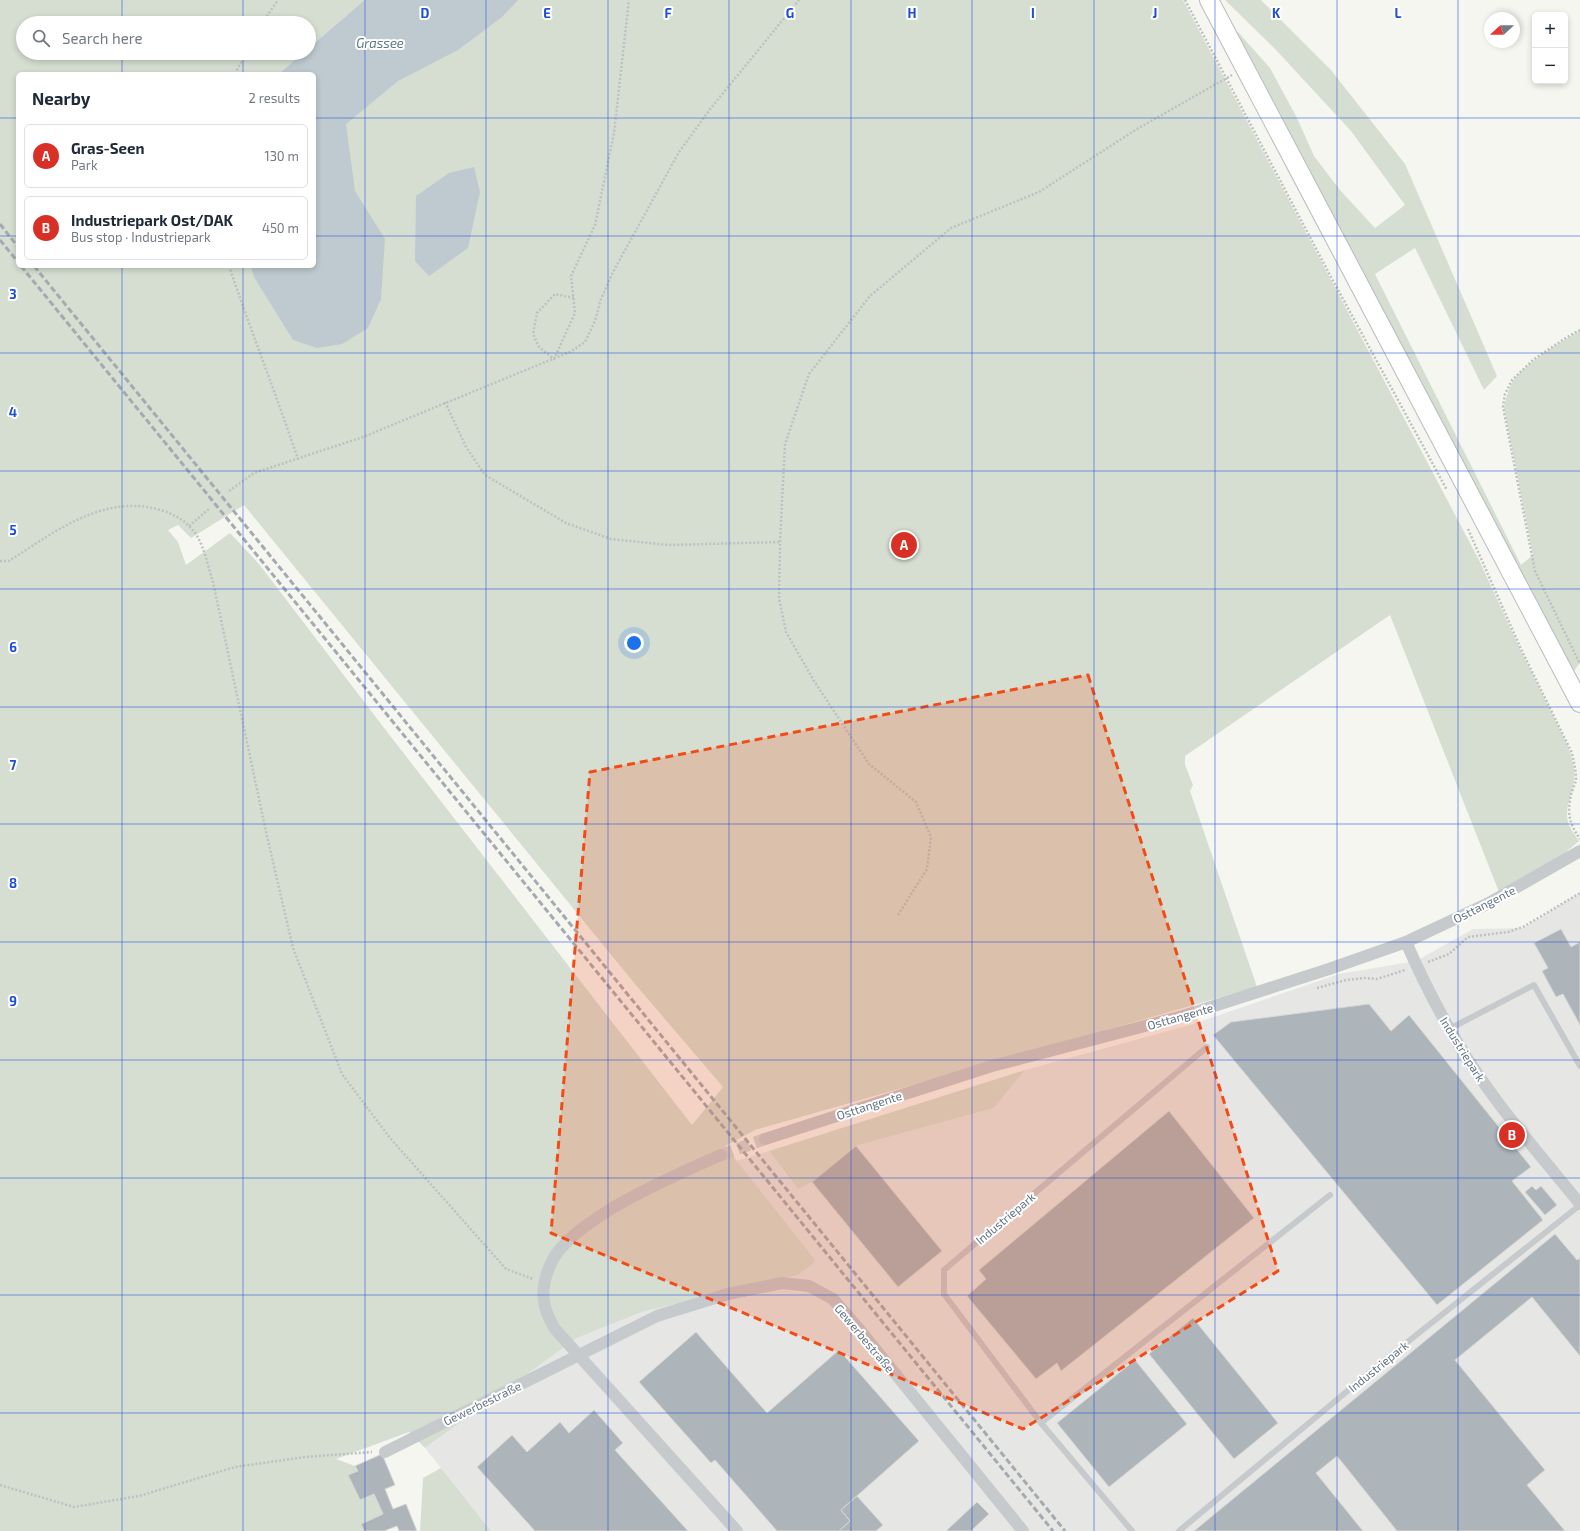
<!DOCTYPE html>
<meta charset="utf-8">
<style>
:root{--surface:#fff;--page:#f6f6f7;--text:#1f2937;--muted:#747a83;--line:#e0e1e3;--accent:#d93025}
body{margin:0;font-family:"Exo 2",sans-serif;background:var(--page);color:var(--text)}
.controls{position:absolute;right:12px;top:12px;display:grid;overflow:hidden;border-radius:6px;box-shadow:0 2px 6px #0003}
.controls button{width:36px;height:36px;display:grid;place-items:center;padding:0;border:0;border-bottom:1px solid var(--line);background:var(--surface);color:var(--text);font:20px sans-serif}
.compass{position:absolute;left:1484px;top:12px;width:36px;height:36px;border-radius:50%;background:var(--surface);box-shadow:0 2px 6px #0003;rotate:249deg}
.you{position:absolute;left:634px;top:643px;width:14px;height:14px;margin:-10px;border:3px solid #fff;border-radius:50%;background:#1a73e8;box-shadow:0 0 0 6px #1a73e833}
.badge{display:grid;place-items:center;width:26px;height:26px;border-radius:50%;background:var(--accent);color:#fff;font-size:13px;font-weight:700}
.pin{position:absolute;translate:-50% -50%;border:2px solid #fff;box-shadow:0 1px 4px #0006}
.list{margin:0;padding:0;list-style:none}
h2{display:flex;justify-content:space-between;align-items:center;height:52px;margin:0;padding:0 16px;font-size:17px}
h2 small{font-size:13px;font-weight:400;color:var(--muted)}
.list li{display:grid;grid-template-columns:26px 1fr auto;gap:12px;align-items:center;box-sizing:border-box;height:64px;margin:0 8px 8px;padding:0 8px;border:1px solid var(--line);border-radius:6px}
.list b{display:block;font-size:15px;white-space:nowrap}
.list p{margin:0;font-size:13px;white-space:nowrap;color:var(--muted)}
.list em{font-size:13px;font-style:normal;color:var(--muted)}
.icon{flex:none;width:22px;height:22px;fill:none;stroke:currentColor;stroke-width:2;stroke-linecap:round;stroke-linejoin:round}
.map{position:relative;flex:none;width:1580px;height:1531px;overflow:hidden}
.search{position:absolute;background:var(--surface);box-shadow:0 2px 6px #0003;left:16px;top:16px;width:300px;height:44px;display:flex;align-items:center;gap:10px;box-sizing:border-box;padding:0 14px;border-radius:22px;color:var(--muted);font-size:15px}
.panel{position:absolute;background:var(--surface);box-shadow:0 2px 6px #0003;left:16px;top:72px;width:300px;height:196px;border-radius:6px}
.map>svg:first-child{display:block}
.built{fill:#e6e7e5}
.green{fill:#d6ded2;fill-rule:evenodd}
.water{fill:#becacf}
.building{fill:#adb5ba;stroke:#d7d7d4}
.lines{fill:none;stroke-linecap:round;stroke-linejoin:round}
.street-tunnel{stroke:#d1d6d6;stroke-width:12;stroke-dasharray:12 6;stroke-linecap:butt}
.primary-casing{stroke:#b7bbbf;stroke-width:20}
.path{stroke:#bec0c2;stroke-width:2.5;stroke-dasharray:2 2;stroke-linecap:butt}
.lane{stroke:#c7cacd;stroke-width:6}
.street{stroke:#c7cacd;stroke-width:12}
.primary{stroke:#fff;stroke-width:18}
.rail{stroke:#a4aab0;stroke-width:3;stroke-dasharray:6 3;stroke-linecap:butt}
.marked{fill:#f24b15;fill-opacity:0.2;stroke:#f24b15;stroke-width:3;stroke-dasharray:8 5;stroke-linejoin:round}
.grid{fill:none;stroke:#1d4ed8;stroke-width:1;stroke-opacity:0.55}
.labels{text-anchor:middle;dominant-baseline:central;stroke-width:4;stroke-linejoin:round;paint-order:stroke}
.street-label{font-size:12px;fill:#627585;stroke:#fff}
.water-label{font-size:13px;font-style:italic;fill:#5d7883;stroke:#fff}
.grid-label{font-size:13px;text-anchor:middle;font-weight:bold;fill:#1d4ed8;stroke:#fff;stroke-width:4;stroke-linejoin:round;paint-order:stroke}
</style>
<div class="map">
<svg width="1580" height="1531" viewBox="0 0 1580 1531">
<rect width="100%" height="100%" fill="#f6f6f1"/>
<polygon class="built" points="1580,893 1580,1531 491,1531 425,1448 577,1338 642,1312 798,1275 816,1261 736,1161 769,1151 798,1189 856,1146 994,1108 1025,1070 1190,1025 1339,974 1416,961 1473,929 1523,928"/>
<g class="green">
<path d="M0 0H1183L1479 560 1520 649 1566 742C1571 754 1576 768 1574 782 1572 796 1563 810 1569 825 1571 830 1576 836 1579 841L1554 862 1499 892 1390 615 1185 756V765L1193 785 1190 791 1257 987 755 1130 725 1146 816 1261 798 1275 642 1312 577 1338 425 1448 409 1432 336 1459 355 1466 358 1471 349 1476 360 1500 374 1494 383 1514 361 1524 364 1531H0ZM23 23H309V53H23ZM18 74H314V266H18ZM244 505 635 984 723 1087 692 1125 388 733 259 564 230 533 186 565 178 542 168 530 178 525 191 538Z"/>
<path d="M1225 0H1261L1331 70 1405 164 1497 376 1484 390 1415 248 1375 274 1521 565 1533 555 1504 408C1506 399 1508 389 1513 381 1526 363 1560 342 1580 331V663L1568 679 1228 37 1238 32 1270 68 1297 118 1314 156 1340 190 1375 228 1405 205 1351 131 1276 50Z"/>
<polygon points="1025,1070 994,1108 856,1146 812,1182 798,1189 769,1151"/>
<polygon points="441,1468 491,1531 420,1531 423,1478"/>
</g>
<g class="water">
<polygon points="365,0 518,0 502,17 458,50 398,81 346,124 355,191 385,239 381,299 368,328 342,344 317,348 293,340 254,277 251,266 314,266 314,74 279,74 303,53 309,53 309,48"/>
<polygon points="474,167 480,192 468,248 429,276 415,261 416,196 449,173"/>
</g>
<g class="building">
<polygon points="1561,929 1571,947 1580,942 1580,1025 1563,994 1556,997 1542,971 1548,968 1534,943"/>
<polygon points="1369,1004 1391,1031 1409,1015 1531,1167 1512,1181 1543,1220 1437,1305 1213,1035 1231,1022"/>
<polygon points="1169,1111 1254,1218 1061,1371 1057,1363 1036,1379 967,1296 986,1279 979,1270"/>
<polygon points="856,1146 942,1251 898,1287 812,1182"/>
<polygon points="1532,1186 1536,1190 1541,1186 1557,1205 1545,1215 1525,1192"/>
<polygon points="1555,1234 1577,1260 1580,1258 1580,1356 1532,1297 1455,1360 1545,1470 1527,1485 1565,1531 1397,1531 1337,1456 1316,1473 1363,1531 1194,1531"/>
<polygon points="1193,1318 1278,1423 1234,1459 1149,1354"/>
<polygon points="696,1332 767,1413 839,1350 919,1441 841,1510 850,1521 839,1531 777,1531 715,1460 711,1463 639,1382"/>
<polygon points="1135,1360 1187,1424 1109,1487 1057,1423"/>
<polygon points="594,1410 623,1443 615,1450 688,1531 535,1531 477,1467 512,1435 527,1452 560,1422 569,1433"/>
<polygon points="382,1454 395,1485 385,1489 393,1509 406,1504 417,1531 399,1531 397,1526 384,1531 364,1531 361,1524 383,1514 374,1494 360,1500 348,1475 358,1471 355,1466"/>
<polygon points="857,1496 883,1525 876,1531 839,1531 850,1521 841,1510"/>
<polygon points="977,1502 989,1514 971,1531 948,1531 947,1530"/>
</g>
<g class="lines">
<polyline class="street-tunnel" points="721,1155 765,1139"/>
<g class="primary-casing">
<polyline id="primary" points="1209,0 1580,703"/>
</g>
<g class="path">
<polyline points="1185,0 1331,277 1447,490"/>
<polyline points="262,23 278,0"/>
<polyline points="235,74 246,53"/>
<path d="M229 266C251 331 276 394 298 459"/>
<polyline points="574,298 555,294 537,313 533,334 539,347 554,359 575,313 571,276 595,225 614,133 629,0"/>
<polyline points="1580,330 1564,339 1533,360 1512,380 1505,394 1503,407 1535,571 1580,664"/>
<polyline points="445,402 466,447 485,475 566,523 611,539 669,545 780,542"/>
<polyline points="229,491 254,473 363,437 572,351 585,342 595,321 601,299 613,272 679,152 711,108 799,0"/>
<polyline points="189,526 210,508"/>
<path d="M1468 529 1521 649 1572 753C1574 762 1576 771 1576 780 1575 785 1572 790 1571 795 1567 814 1569 823 1580 839"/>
<path d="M0 561H9C54 532 105 493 160 510 175 514 188 522 197 536 205 549 208 567 213 582L266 832 293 948 342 1074 390 1138 506 1269 533 1279"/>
<polyline points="898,915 927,869 931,837 916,802 869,764 814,681 786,632 779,598 780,542 785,444 809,374 870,296 951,228 1039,192 1137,129 1232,75"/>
<polyline points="1428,962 1449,954 1468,937 1508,932 1523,927 1580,893"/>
<polyline points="1317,988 1346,980 1365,978 1377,979 1405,970"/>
<polyline points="0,1485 74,1507 139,1496 235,1467 305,1457 372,1452"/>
</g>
<g class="lane">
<polyline points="1449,1029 1534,985 1580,1066"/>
<polyline points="1041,1423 944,1294 944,1270 1207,1047"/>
<polyline points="1132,1531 1041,1423 1330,1195"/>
<polyline points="1179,1531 1381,1363 1580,1205"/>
</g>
<g class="street">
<path d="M1406 942C1430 997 1458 1049 1494 1097 1521 1134 1551 1168 1580 1204"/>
<polyline points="765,1139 992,1066 1183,1016 1329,969 1406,942 1489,903 1580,851"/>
<path d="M721 1155C684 1171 649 1187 614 1207 595 1219 576 1231 561 1248 550 1260 541 1284 544 1301 545 1312 550 1320 555 1329L737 1531"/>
<polyline points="385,1452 657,1316 728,1294 782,1283 809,1286 833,1299 859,1329 1023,1531"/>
</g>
<use href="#primary" class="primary"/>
<g class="rail">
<polyline points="0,224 18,247"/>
<polyline points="0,240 18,262"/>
<polyline points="21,266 1053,1531"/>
<polyline points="34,266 1065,1531"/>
</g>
</g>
<path class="marked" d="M1088 675 1278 1271 1023 1429 551 1233 590 772Z"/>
<path class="grid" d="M122 0V23M243 0V23M365 0V1531M486 0V1531M608 0V1531M729 0V1531M851 0V1531M972 0V1531M1094 0V1531M1215 0V1531M1337 0V1531M1458 0V1531M122 53V74M243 53V74M0 118H18M314 118H1580M0 236H18M314 236H1580M122 266V1531M243 266V1531M0 353H1580M0 471H1580M0 589H1580M0 707H1580M0 824H1580M0 942H1580M0 1060H1580M0 1178H1580M0 1295H1580M0 1413H1580"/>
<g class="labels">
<g class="street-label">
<text transform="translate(1484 904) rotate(-27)">Osttangente</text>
<text transform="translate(1180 1016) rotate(-16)">Osttangente</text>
<text transform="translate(1463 1049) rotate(58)">Industriepark</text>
<text transform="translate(869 1105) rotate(-18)">Osttangente</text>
<text transform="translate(1005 1218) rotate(-40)">Industriepark</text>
<text transform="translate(865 1338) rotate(50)">Gewerbestraße</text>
<text transform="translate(1378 1366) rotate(-39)">Industriepark</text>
<text transform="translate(482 1403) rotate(-26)">Gewerbestraße</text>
</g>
<g class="water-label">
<text x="380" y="43">Grassee</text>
</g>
</g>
<g class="grid-label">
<text x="425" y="18">D</text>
<text x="547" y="18">E</text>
<text x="668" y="18">F</text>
<text x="790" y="18">G</text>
<text x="912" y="18">H</text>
<text x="1033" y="18">I</text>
<text x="1155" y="18">J</text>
<text x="1276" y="18">K</text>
<text x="1398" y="18">L</text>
<text x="13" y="299">3</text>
<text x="13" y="417">4</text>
<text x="13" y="535">5</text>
<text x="13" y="652">6</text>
<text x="13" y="770">7</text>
<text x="13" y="888">8</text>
<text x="13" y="1006">9</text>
</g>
</svg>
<div class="controls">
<button>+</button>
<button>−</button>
</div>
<svg class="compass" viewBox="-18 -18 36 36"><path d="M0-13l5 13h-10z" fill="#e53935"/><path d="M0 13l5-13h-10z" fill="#747a83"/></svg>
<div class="you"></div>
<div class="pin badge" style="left:904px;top:545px">A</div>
<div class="pin badge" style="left:1512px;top:1135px">B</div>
<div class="search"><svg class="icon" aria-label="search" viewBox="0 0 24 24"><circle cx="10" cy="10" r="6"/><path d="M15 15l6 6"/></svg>Search here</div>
<section class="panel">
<h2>Nearby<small>2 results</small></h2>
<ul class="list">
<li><span class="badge">A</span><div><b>Gras-Seen</b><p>Park</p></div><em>130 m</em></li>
<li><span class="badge">B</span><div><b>Industriepark Ost/DAK</b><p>Bus stop · Industriepark</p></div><em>450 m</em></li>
</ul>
</section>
</div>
